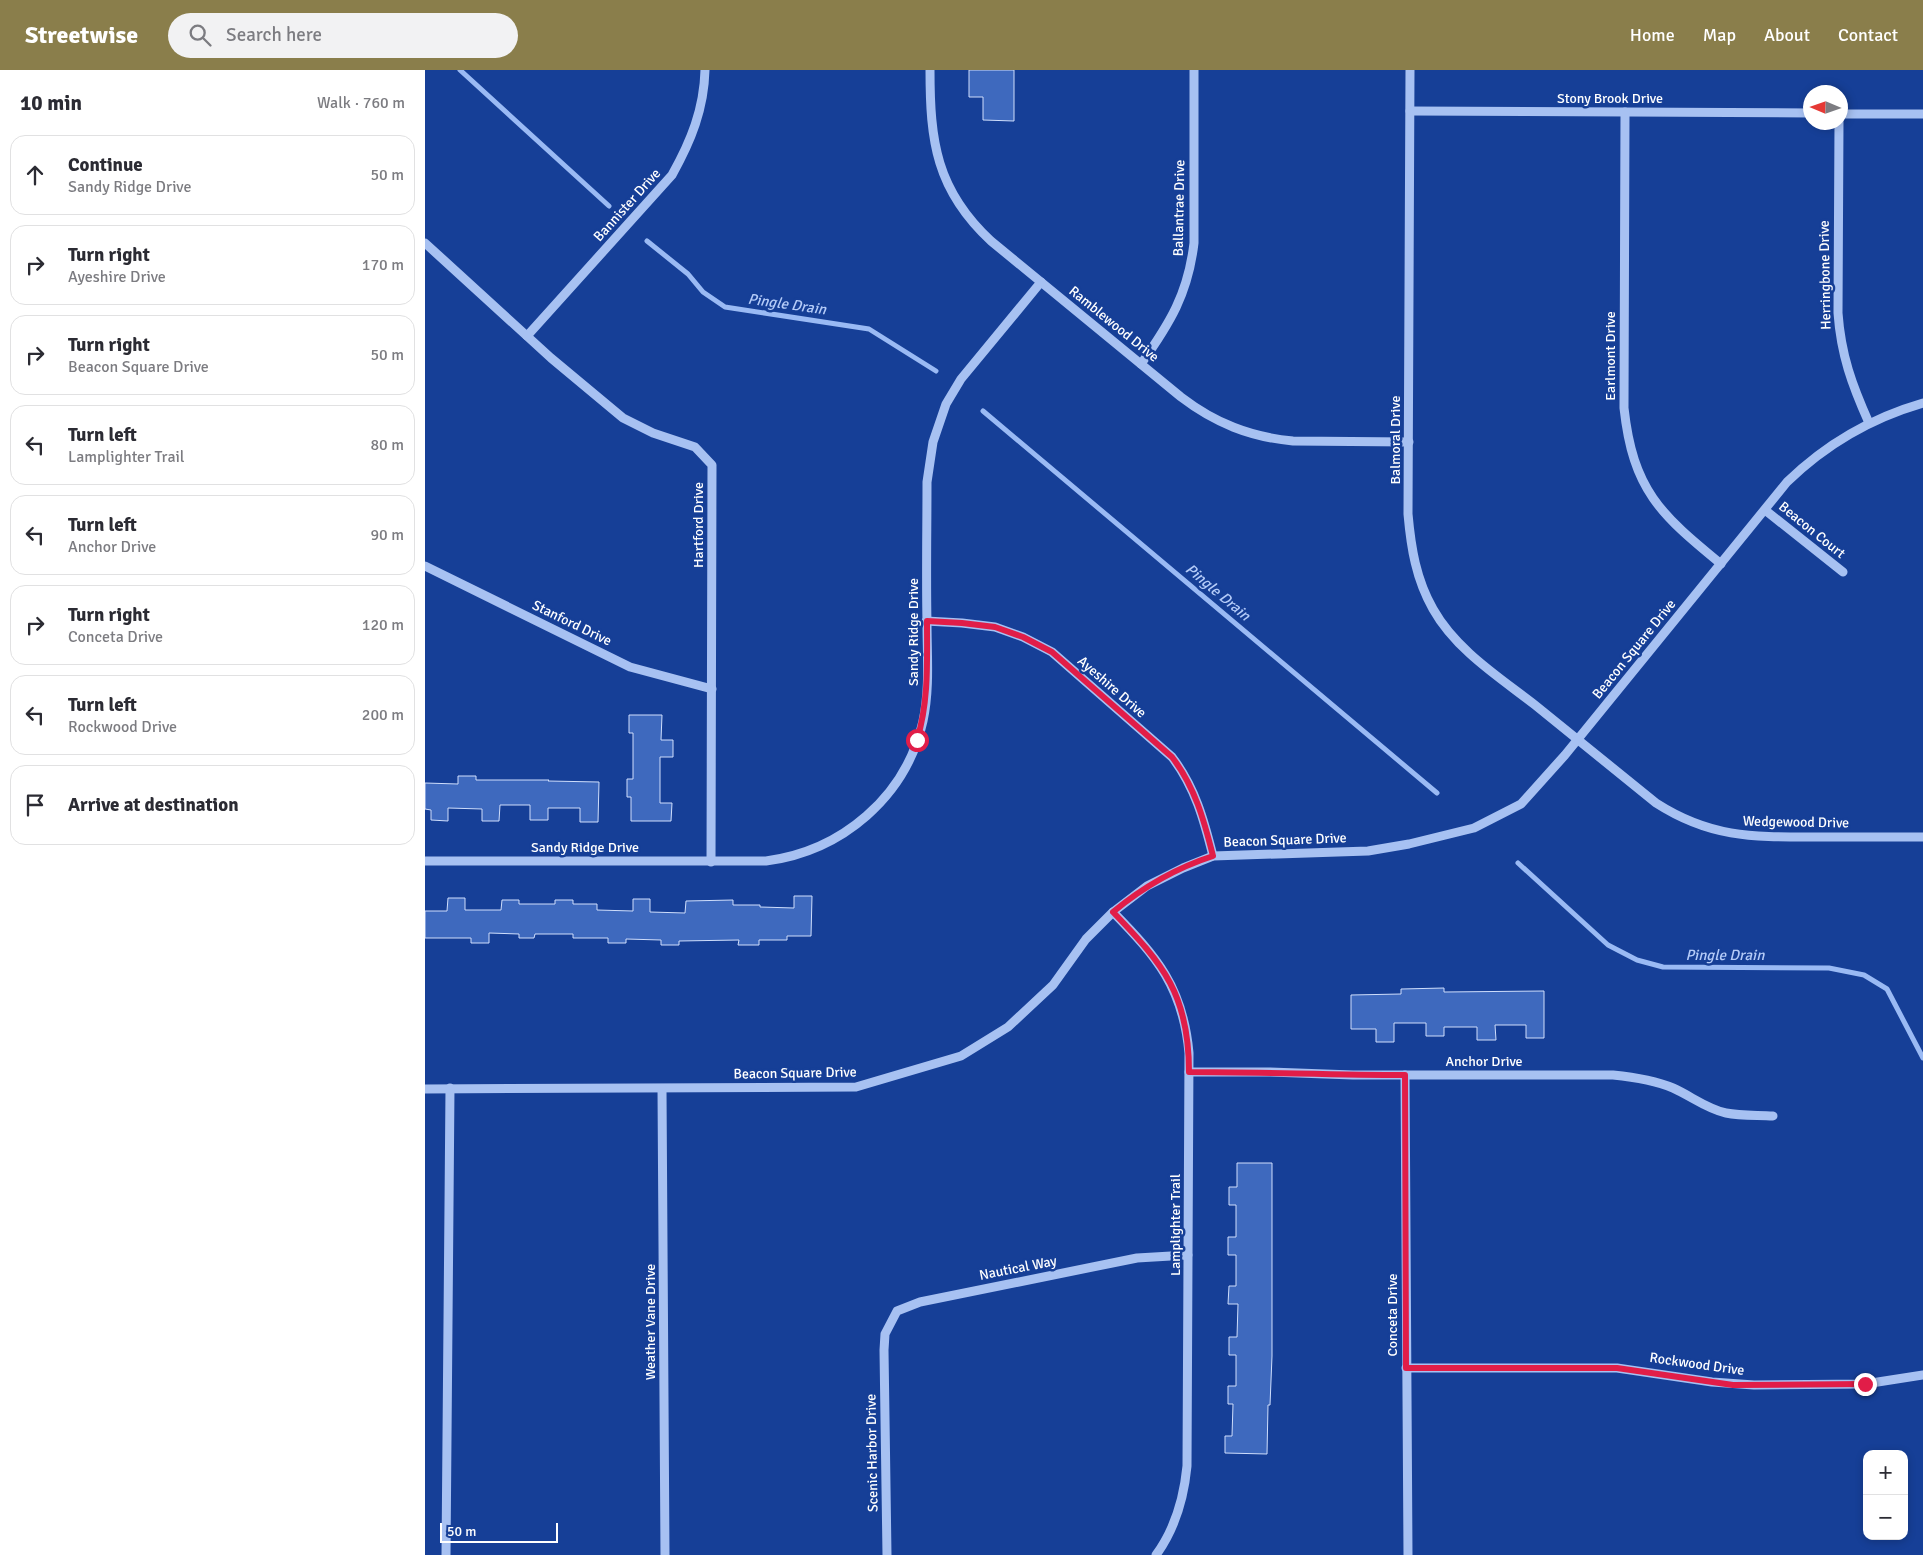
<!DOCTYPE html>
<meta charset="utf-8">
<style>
:root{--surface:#fff;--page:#f2f2f3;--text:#2b2b33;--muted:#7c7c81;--line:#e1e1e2;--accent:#8a7e4b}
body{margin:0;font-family:Signika,sans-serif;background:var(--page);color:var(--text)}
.controls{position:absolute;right:15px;bottom:15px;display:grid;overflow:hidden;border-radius:10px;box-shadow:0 2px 8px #0003}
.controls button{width:45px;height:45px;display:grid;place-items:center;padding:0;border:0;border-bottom:1px solid var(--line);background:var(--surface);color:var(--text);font:25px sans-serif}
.compass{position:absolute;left:1378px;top:15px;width:45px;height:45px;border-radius:50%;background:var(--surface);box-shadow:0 2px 8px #0003;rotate:272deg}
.scale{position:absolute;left:15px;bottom:12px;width:118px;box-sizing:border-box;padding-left:5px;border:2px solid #fff;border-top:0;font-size:14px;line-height:18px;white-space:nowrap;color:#fff;-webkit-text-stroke:4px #163f97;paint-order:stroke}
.stop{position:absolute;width:15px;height:15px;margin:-11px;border:4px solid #e11d48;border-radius:50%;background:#fff}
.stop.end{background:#e11d48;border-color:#fff;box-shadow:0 1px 5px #0008}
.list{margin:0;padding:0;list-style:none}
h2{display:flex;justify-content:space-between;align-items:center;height:65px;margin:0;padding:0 20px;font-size:21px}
h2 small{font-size:16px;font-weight:400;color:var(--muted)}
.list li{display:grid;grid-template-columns:32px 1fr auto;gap:15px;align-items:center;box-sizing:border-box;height:80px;margin:0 10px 10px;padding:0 10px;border:1px solid var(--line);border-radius:15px}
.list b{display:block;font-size:19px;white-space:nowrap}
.list p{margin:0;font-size:16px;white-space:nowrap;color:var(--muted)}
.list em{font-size:16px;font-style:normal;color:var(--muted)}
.icon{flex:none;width:28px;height:28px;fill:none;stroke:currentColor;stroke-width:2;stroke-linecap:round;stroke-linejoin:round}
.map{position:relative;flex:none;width:1498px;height:1485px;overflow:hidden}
header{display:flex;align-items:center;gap:30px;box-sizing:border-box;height:70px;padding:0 25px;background:var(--accent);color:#fff}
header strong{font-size:24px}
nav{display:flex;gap:28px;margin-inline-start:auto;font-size:18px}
.search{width:350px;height:45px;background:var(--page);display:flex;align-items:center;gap:12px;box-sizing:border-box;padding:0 18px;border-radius:28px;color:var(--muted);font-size:19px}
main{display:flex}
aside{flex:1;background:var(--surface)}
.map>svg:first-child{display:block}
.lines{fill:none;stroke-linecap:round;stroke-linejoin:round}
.stream{stroke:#9abaf4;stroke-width:5}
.building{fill:#3e69be;stroke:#cfdefc}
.minor{stroke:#a7c1f2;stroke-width:9}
.route{stroke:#e11d48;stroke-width:6}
.labels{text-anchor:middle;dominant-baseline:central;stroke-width:5;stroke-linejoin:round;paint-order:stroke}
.street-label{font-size:14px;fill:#fff;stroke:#163f97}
.water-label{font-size:15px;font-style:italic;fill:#b4cbf8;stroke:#163f97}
</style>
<header>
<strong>Streetwise</strong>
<div class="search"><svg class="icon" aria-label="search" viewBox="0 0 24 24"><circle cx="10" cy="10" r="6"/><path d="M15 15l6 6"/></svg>Search here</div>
<nav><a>Home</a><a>Map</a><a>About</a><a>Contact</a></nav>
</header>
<main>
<aside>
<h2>10 min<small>Walk · 760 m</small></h2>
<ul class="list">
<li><svg class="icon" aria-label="ahead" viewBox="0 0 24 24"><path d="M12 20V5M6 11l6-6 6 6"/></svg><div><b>Continue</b><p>Sandy Ridge Drive</p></div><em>50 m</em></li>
<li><svg class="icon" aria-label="right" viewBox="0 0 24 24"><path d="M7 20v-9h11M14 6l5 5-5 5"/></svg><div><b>Turn right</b><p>Ayeshire Drive</p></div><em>170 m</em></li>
<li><svg class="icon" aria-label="right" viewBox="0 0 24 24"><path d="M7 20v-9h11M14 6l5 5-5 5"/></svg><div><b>Turn right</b><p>Beacon Square Drive</p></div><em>50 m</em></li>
<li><svg class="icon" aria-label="left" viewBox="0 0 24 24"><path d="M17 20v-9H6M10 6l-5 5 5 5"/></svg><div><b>Turn left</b><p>Lamplighter Trail</p></div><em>80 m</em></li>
<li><svg class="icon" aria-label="left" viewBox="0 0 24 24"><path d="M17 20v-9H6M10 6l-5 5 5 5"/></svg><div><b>Turn left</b><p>Anchor Drive</p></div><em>90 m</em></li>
<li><svg class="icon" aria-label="right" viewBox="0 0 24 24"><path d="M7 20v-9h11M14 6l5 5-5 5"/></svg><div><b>Turn right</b><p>Conceta Drive</p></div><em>120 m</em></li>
<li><svg class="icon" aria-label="left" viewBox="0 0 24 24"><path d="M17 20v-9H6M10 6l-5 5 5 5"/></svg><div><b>Turn left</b><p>Rockwood Drive</p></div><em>200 m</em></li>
<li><svg class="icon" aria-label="arrive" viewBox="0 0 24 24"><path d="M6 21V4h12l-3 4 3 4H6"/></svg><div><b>Arrive at destination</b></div></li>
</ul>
</aside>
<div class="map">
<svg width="1498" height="1485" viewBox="0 0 1498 1485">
<rect width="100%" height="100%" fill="#163f97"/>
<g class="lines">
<g class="stream">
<polyline points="35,0 184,136"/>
<polyline points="222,171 263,204 278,222 300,237 444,259 511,301"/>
<polyline points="558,341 1012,723"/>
<polyline points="1093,793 1183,875 1212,890 1238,897 1404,898 1439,905 1462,919 1498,988"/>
</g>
</g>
<g class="building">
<polygon points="544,0 589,0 589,51 558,50 558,27 544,27"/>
<polygon points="204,645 237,645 236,670 248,670 248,687 235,687 235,733 247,733 246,751 206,751 206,727 202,727 202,709 208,709 208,663 204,663"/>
<polygon points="33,706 51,706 51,710 124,710 123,711 174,712 173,752 155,752 155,738 123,738 123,750 105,750 105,735 75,735 74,751 57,751 57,739 23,738 23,751 6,750 6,740 0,739 0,713 33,714"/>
<polygon points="369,826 387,826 386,866 362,866 362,870 334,870 334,875 313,875 314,870 254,871 254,875 236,875 236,870 201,869 201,873 183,873 183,868 148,868 148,864 110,864 109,868 94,868 94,864 64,863 64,873 46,873 46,868 0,868 0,841 22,841 23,828 40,828 40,840 76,840 77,830 94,830 94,834 130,834 130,830 148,830 148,834 172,834 172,840 208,841 208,829 225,829 225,842 260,843 261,831 308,830 308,835 335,835 335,837 369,838"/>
<polygon points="1019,918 1019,922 1119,921 1119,968 1101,968 1101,955 1070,955 1071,970 1052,970 1052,957 1019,957 1019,966 1001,966 1001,953 969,953 969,972 951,972 951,959 926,959 926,925 976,924 976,919"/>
<polygon points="812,1093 847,1093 847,1286 845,1335 843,1335 842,1384 800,1383 800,1366 807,1366 808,1334 803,1334 803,1316 811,1316 811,1285 804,1285 804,1267 812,1267 813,1234 803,1234 804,1216 811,1216 811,1185 803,1185 803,1167 811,1167 811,1135 804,1135 804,1117 812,1117"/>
</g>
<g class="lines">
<g class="minor">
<path d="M505 0C505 71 511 120 566 171L756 327C790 353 825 367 868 371L984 372"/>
<path d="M985 0 983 444C986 478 991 509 1008 539 1031 580 1074 607 1110 635 1151 668 1191 701 1231 733 1287 769 1331 767 1394 767 1429 767 1463 767 1498 767"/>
<polyline points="985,41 1386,43"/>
<path d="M1200 42 1199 338C1208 420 1235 444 1296 494"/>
<polyline points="1416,44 1498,44"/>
<path d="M1414 52 1413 243C1416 285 1427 315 1444 353"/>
<polyline points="0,173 126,288 198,348 228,363 270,377 287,395 286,792"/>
<path d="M102 266 247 105C266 71 279 39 280 0"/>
<path d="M716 294C745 253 763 224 769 173V0"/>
<polyline points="1340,440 1418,502"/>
<polyline points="0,496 205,597 287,619"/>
<path d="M501 551 537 553 570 557 598 567 627 582 747 687C770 717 779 750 788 786"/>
<path d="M0 791H341C417 781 481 727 498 651 505 619 502 585 502 553 501 506 502 459 502 412L508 372 521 334 536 309 616 212"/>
<path d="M688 842C732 887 758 917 764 983L762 1396C759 1427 750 1459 731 1485"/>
<path d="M764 1002H845L928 1005H1188C1208 1007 1229 1010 1248 1018 1266 1026 1282 1039 1301 1043 1316 1046 1332 1045 1348 1046"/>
<polyline points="980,1005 983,1485"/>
<path d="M0 1019 431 1017 536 986 583 957 628 915 661 869 688 842 722 816 758 798 788 786 943 781 984 774 1049 758 1096 734 1140 685 1362 412C1401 374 1446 348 1498 333"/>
<polyline points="237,1019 240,1485"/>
<polyline points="981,1298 1192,1298 1287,1312 1329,1315 1440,1314 1498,1305"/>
<polyline points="21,1485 25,1018"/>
<polyline points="462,1485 459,1280 460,1264 472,1241 495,1232 712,1188 763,1185"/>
</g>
</g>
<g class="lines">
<path class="route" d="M492 670C504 631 502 591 502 551L537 553 570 557 598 567 627 582 747 687C770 717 779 750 788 786 751 798 718 817 688 842 739 895 764 925 764 1002 836 1002 908 1005 980 1005L981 1298H1192L1308 1315 1440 1314"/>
</g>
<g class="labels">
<g class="street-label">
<text x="1185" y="28">Stony Brook Drive</text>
<text transform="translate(202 135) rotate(-48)">Bannister Drive</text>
<text transform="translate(754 138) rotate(-89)">Ballantrae Drive</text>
<text transform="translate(1400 205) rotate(-91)">Herringbone Drive</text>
<text transform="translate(689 254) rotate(39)">Ramblewood Drive</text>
<text transform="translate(1185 286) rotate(-90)">Earlmont Drive</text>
<text transform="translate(970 370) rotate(-90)">Balmoral Drive</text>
<text transform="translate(273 455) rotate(-90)">Hartford Drive</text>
<text transform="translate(1387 460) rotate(39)">Beacon Court</text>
<text transform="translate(147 553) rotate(26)">Stanford Drive</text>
<text transform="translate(488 562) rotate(-90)">Sandy Ridge Drive</text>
<text transform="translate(1209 579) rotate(-51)">Beacon Square Drive</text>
<text transform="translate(687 617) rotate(41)">Ayeshire Drive</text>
<text transform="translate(1371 752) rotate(1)">Wedgewood Drive</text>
<text transform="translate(860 770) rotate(-2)">Beacon Square Drive</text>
<text x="160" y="777">Sandy Ridge Drive</text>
<text x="1059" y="991">Anchor Drive</text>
<text transform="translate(370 1003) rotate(-1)">Beacon Square Drive</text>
<text transform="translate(750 1155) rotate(-90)">Lamplighter Trail</text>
<text transform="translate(593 1198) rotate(-11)">Nautical Way</text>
<text transform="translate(967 1245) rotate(-90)">Conceta Drive</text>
<text transform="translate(225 1252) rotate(-90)">Weather Vane Drive</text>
<text transform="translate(1272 1294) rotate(8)">Rockwood Drive</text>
<text transform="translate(447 1383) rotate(-91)">Scenic Harbor Drive</text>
</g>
<g class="water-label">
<text transform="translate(362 234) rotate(8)">Pingle Drain</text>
<text transform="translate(793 522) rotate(40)">Pingle Drain</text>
<text x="1300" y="885">Pingle Drain</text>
</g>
</g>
</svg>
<div class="controls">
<button>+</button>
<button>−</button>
</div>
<svg class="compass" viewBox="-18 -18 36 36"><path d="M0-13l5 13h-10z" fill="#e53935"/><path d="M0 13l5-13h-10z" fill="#7c7c81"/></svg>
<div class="scale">50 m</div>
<div class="stop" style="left:492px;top:670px"></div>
<div class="stop end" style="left:1440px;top:1314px"></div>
</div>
</main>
